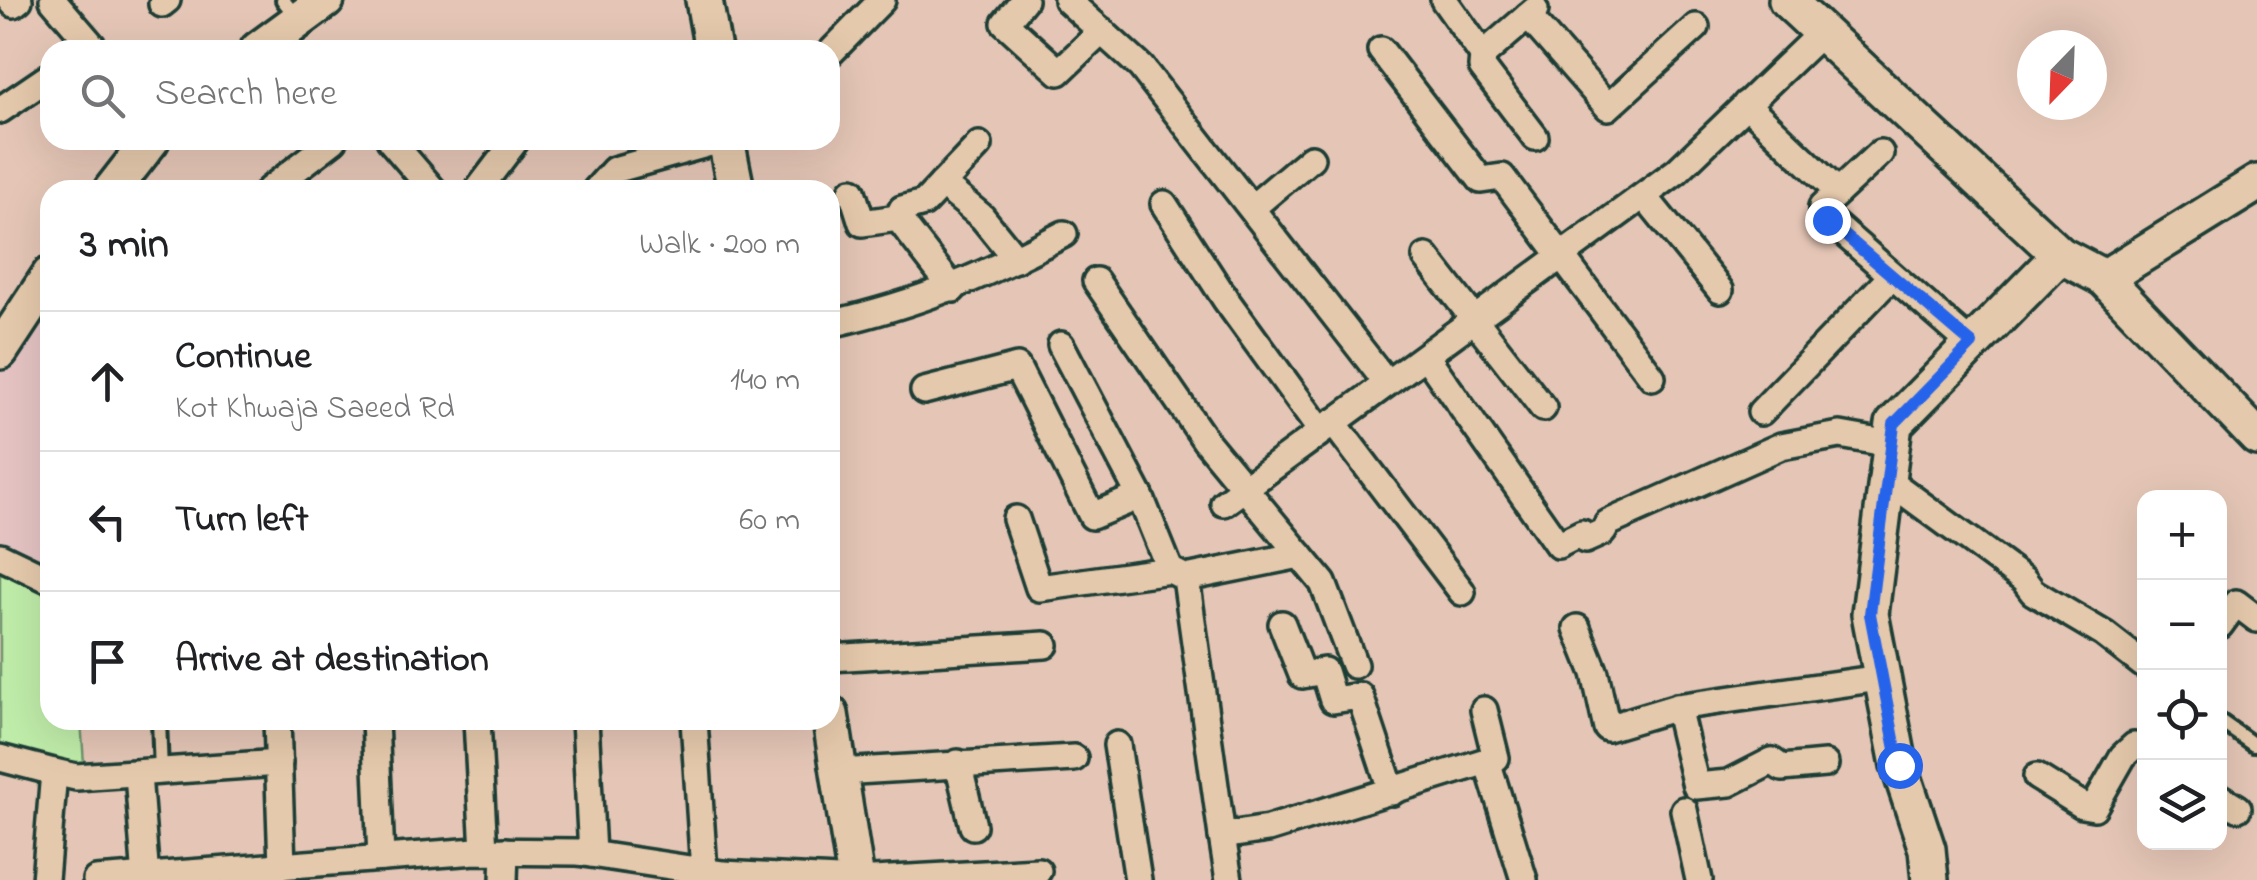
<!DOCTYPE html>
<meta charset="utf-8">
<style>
:root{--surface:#fff;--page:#f6f6f6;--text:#202124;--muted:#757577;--line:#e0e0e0}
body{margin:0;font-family:"Indie Flower",sans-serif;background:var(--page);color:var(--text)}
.controls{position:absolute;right:30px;bottom:30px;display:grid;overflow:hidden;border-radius:20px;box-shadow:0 10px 40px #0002}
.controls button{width:90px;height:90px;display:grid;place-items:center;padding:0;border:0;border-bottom:2px solid var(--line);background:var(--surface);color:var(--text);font:50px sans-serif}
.compass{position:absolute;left:2017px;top:30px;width:90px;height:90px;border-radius:50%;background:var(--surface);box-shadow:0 10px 40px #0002;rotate:203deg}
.stop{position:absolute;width:30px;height:30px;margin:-22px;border:8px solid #2563eb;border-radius:50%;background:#fff}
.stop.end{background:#2563eb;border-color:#fff;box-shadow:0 2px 10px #0008}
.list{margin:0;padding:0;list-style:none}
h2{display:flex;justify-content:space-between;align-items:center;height:130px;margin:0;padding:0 40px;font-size:42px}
h2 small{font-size:32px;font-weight:400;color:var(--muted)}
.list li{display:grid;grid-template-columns:65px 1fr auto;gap:30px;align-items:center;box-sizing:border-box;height:140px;padding:0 40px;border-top:2px solid var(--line)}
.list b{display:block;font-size:38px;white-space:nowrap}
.list p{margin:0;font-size:32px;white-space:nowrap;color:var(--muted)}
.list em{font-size:32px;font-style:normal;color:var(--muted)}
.icon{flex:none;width:55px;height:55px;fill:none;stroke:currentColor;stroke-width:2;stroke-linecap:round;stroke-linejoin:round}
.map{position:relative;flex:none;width:2257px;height:880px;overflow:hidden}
.search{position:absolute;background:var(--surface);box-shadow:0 10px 40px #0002;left:40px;top:40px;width:800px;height:110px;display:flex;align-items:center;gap:25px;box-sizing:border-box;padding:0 35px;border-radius:30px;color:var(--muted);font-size:38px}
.panel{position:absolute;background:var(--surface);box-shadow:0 10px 40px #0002;left:40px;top:180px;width:800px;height:550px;border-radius:30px}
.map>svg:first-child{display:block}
.built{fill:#e5c3c3}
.green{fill:#bfeca9;stroke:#6f946e;stroke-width:2.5}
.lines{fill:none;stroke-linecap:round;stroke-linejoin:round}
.lane-casing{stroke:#1f3d34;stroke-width:20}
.street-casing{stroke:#1f3d34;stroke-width:32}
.secondary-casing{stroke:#1f3d34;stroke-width:42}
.lane{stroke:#e5c9ac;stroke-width:12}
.street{stroke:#e5c9ac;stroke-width:25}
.secondary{stroke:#e5c9ac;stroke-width:35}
.route{stroke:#2563eb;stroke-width:12}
</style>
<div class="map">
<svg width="2257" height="880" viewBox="0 0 2257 880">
<rect width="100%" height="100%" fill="#e5c6b6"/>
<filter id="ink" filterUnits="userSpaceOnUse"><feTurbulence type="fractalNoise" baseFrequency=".01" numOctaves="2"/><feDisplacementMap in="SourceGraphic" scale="20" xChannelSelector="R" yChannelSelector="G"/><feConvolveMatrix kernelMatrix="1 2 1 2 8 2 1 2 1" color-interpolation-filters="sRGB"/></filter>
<g filter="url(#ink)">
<polygon class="built" points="50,287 50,566 0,542 0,364"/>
<polygon class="green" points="0,562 50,588 50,720 81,720 84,764 56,764 0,748"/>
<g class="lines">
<g class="lane-casing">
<g id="lane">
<polyline points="283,0 297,18"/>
<polyline points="159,720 161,772"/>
<polyline points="2220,721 2254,745"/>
</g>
</g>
<g class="street-casing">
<g id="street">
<polyline points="11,0 14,4 19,0"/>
<polyline points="53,0 96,50"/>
<polyline points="1024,0 1005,23 1059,72 1102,31"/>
<polyline points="1067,0 1141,67 1387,383"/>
<polyline points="1444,0 1483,55 1535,10"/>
<polyline points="162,4 167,0"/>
<polyline points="1528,16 1608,107 1696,27"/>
<polyline points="1381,50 1481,180 1502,177 1652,377"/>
<polyline points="830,53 882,0"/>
<polyline points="1483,55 1482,67 1535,137"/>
<polyline points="1746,104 1838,192"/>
<polyline points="0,110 50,76"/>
<polyline points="390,140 433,190"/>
<polyline points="1880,153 1822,207 1822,214 1972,345"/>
<polyline points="942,184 982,217 1016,259"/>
<polyline points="269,190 334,140"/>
<polyline points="478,190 516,140"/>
<polyline points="596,190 614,170 721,140"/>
<polyline points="852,191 862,223 898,218 953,289"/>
<polyline points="1644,196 1720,290"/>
<polyline points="1164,204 1226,300 1321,431"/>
<polyline points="1253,207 1311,158"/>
<polyline points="898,218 902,209 924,203 979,145"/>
<polyline points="1426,257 1543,408"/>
<polyline points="1096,281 1205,440 1323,583 1354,665"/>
<path d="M830 324C924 302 979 278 1064 234"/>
<polyline points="1061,345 1140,496"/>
<polyline points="1426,356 1558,545 1582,533 1585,540 1603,532 1608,523 1781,446 1840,435 1891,444"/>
<polyline points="924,391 1017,367 1092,516 1140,496 1170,570"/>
<polyline points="1761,412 1892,276"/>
<polyline points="1333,422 1462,592"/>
<polyline points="1885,478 2024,580 2033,592 2104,634 2144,665"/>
<polyline points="1224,503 1677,171 1822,32"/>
<polyline points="1016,519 1039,588 1170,570 1182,576"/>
<polyline points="1300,555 1186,578 1222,836 1268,829 1496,758 1484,710"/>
<polyline points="0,556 50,580"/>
<polyline points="1282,624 1302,675 1324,671 1333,700 1360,696 1392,792"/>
<polyline points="2220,625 2236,603 2257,619"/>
<polyline points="1577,628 1595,673 1607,728 1677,707 1880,678"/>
<polyline points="830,658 1045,645"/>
<polyline points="1677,707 1696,786 1729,783 1772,761 1782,768 1825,764"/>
<polyline points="277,720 282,866"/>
<polyline points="375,720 381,858"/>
<polyline points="477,720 484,851"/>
<polyline points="585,720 592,854"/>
<polyline points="694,720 704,871"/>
<polyline points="1117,745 1138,880"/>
<polyline points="0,758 54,772 45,880"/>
<polyline points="1487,761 1524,880"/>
<polyline points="958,763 973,826"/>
<polyline points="54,772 76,777 279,763"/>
<polyline points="839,772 1074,758"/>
<polyline points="138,774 146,880"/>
<polyline points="2037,777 2082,805 2094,807 2123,756 2134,746"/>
<polyline points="2220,797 2238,808"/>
<polyline points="1684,810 1699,880"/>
<polyline points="1222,836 1229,880"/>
<polyline points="96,880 476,851 577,852 723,874 838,880"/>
<polyline points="504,880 505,851"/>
<polyline points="873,880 1038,871"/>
</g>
</g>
<g class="secondary-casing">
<g id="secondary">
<polyline points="704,0 713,50"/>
<polyline points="1787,0 2060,255 2104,278 2257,183"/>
<polyline points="258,50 326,0"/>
<polyline points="726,140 736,190"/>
<polyline points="112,190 151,140"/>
<polyline points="2104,278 2257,437"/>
<polyline points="0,351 50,275"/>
<polyline points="830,714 856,880"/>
<polyline points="1930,880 1927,849 1899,765 1870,614 1894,424 2060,255"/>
</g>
</g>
<use href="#lane" class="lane"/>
<use href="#street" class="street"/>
<use href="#secondary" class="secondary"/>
</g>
</g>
<g class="lines" filter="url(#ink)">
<polyline class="route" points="1827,220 1972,344 1894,424 1870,614 1899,765"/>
</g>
</svg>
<div class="controls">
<button>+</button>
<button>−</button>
<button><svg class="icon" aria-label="locate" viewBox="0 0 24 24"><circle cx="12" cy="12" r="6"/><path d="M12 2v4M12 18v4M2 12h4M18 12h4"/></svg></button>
<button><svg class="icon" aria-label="layers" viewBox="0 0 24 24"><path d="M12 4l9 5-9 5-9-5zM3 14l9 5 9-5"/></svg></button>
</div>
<svg class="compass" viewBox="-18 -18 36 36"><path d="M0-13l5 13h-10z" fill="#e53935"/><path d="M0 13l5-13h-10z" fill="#757577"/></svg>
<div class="stop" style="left:1899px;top:765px"></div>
<div class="stop end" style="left:1827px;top:220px"></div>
<div class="search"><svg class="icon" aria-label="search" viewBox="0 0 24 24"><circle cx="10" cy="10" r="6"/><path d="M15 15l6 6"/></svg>Search here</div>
<section class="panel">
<h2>3 min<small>Walk · 200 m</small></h2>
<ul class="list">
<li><svg class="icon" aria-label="ahead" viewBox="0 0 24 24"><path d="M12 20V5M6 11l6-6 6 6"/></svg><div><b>Continue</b><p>Kot Khwaja Saeed Rd</p></div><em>140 m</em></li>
<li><svg class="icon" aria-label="left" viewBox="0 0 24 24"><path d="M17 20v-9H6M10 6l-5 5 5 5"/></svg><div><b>Turn left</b></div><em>60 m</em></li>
<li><svg class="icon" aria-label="arrive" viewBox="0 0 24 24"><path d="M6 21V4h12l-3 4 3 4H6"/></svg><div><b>Arrive at destination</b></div></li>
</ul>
</section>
</div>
